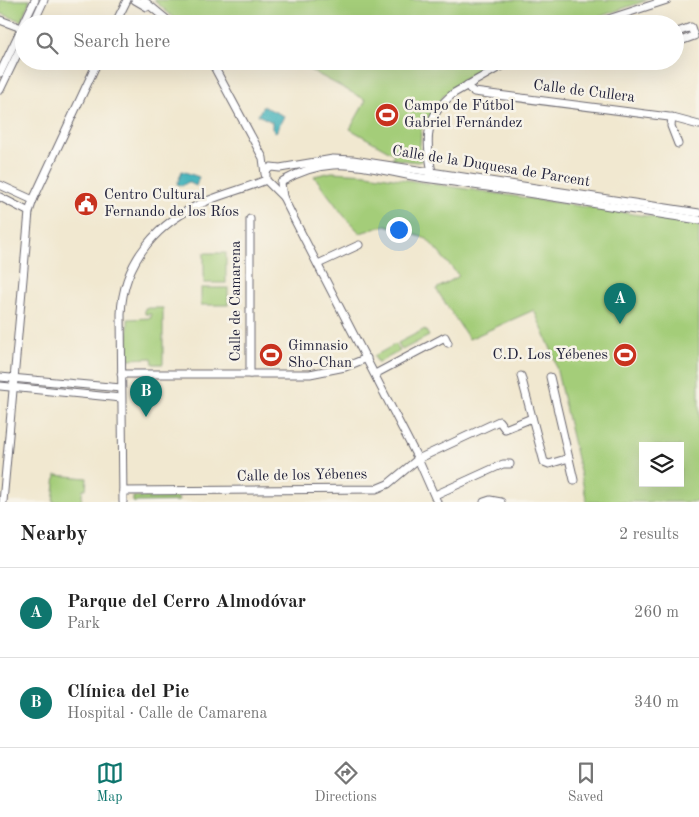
<!DOCTYPE html>
<meta charset="utf-8">
<style>
:root{--surface:#fff;--page:#f6f6f6;--text:#222;--muted:#767676;--line:#e0e0e0;--accent:#0f766e}
body{margin:0;font-family:"Old Standard TT",serif;background:var(--page);color:var(--text)}
.controls{position:absolute;right:15px;bottom:15px;display:grid;overflow:hidden;border-radius:0px;box-shadow:0 5px 20px #0002}
.controls button{width:45px;height:45px;display:grid;place-items:center;padding:0;border:0;border-bottom:1px solid var(--line);background:var(--surface);color:var(--text);font:25px sans-serif}
.you{position:absolute;left:398px;top:229px;width:18px;height:18px;margin:-12px;border:4px solid #fff;border-radius:50%;background:#1a73e8;box-shadow:0 0 0 8px #1a73e833}
.badge{display:grid;place-items:center;width:32px;height:32px;border-radius:50%;background:var(--accent);color:#fff;font-size:16px;font-weight:700}
.pin{position:absolute;translate:-50% -41px;filter:drop-shadow(0 1px 2px #0008)}
.pin::after{content:'';position:absolute;top:26px;width:18px;height:15px;background:inherit;clip-path:polygon(0 0,100% 0,50% 100%)}
.list{margin:0;padding:0;list-style:none}
h2{display:flex;justify-content:space-between;align-items:center;height:65px;margin:0;padding:0 20px;font-size:21px}
h2 small{font-size:16px;font-weight:400;color:var(--muted)}
.list li{display:grid;grid-template-columns:32px 1fr auto;gap:15px;align-items:center;box-sizing:border-box;height:90px;padding:0 20px;border-top:1px solid var(--line)}
.list b{display:block;font-size:19px;white-space:nowrap}
.list p{margin:0;font-size:16px;white-space:nowrap;color:var(--muted)}
.list em{font-size:16px;font-style:normal;color:var(--muted)}
.icon{flex:none;width:28px;height:28px;fill:none;stroke:currentColor;stroke-width:2;stroke-linecap:round;stroke-linejoin:round}
.map{position:relative;flex:none;width:699px;height:502px;overflow:hidden}
.search{position:absolute;background:var(--surface);box-shadow:0 5px 20px #0002;left:15px;right:15px;top:15px;height:55px;display:flex;align-items:center;gap:12px;box-sizing:border-box;padding:0 18px;border-radius:28px;color:var(--muted);font-size:19px}
.sheet{height:245px;background:var(--surface)}
nav{display:flex;justify-content:space-around;align-items:center;box-sizing:border-box;height:70px;border-top:1px solid var(--line);background:var(--surface);font-size:14px;color:var(--muted)}
nav a{display:grid;justify-items:center;gap:2px}
nav .on{color:var(--accent)}
.map>svg:first-child{display:block}
.green{fill:#a4cd79;stroke:#63785a;fill-rule:evenodd}
.water{fill:#40b1b9;stroke:#316a7a}
.lines{fill:none;stroke-linecap:round;stroke-linejoin:round}
.minor-casing{stroke:#6a676f;stroke-width:9}
.minor{stroke:#fff;stroke-width:7}
.labels{text-anchor:middle;dominant-baseline:central;stroke-width:5;stroke-linejoin:round;paint-order:stroke}
.street-label{font-size:15px;fill:#22223b;stroke:#f7f3e8}
.poi-label{font-size:15px;fill:#22223b;stroke:#f7f3e8;text-anchor:start}
</style>
<div class="map">
<svg width="699" height="502" viewBox="0 0 699 502">
<rect width="100%" height="100%" fill="#f7f3e8"/>
<filter id="ink" filterUnits="userSpaceOnUse"><feTurbulence type="fractalNoise" baseFrequency=".02" numOctaves="2"/><feDisplacementMap in="SourceGraphic" scale="10" xChannelSelector="R" yChannelSelector="G"/><feConvolveMatrix kernelMatrix="1 2 1 2 8 2 1 2 1" color-interpolation-filters="sRGB"/></filter>
<filter id="wash" filterUnits="userSpaceOnUse"><feTurbulence type="fractalNoise" baseFrequency=".0096" numOctaves="4" result="noise"/><feDisplacementMap in="SourceGraphic" scale="20" xChannelSelector="R" yChannelSelector="G"/><feGaussianBlur stdDeviation="1.12" result="paint"/><feColorMatrix in="noise" values="0 0 0 0 0 0 0 0 0 0 0 0 0 0 0 0 0 1.4 0 .05"/><feComposite in="paint" operator="in"/></filter>
<g filter="url(#wash)">
<rect width="100%" height="100%" fill="#f1e8d0"/>
<g class="green">
<polygon points="0,0 30,0 21,21 0,13"/>
<polygon points="154,0 648,0 578,24 180,24"/>
<polygon points="293,61 499,61 459,82 441,98 421,130 420,146 422,154 421,161 417,162 392,159 394,154 350,129 366,100"/>
<path d="M332 172 367 174 699 224V502H587L553 354 534 310 469 339 436 289 459 276 427 239 386 225 360 233 344 216 314 176ZM643 446H680V483H643Z"/>
<rect x="204" y="253" width="22" height="30"/>
<rect x="201" y="288" width="27" height="17"/>
<polygon points="145,308 163,308 163,364 153,364 152,358 128,359 128,319 151,318 151,314 145,314"/>
<polygon points="425,329 429,336 402,350 398,343"/>
<polygon points="396,344 400,351 378,363 374,356"/>
<polygon points="56,475 87,478 86,489 83,489 81,502 53,502"/>
<polygon points="177,496 179,501 133,502 133,497"/>
</g>
<g class="water">
<polygon points="263,106 284,116 276,132 272,129 272,122 258,115"/>
<polygon points="182,171 199,177 196,186 188,182 182,186 177,184"/>
</g>
</g>
<g filter="url(#ink)">
<g class="lines">
<g class="minor-casing">
<g id="minor">
<polyline points="135,0 147,7"/>
<polyline points="143,0 172,24"/>
<polyline points="0,20 24,29"/>
<polyline points="33,24 44,0"/>
<polyline points="115,24 127,0"/>
<polyline points="593,24 667,0"/>
<polyline points="675,33 691,27 694,36 675,43"/>
<polyline points="211,61 263,158 265,174"/>
<polyline points="0,73 35,0"/>
<polyline points="467,85 470,89 474,92 669,117 699,125"/>
<polyline points="0,90 24,40"/>
<polyline points="672,117 671,126 678,144"/>
<path d="M429 176 432 172C425 139 425 116 454 93L510 61"/>
<path d="M283 181C297 173 316 166 333 165 363 163 394 174 424 178 516 190 607 206 699 220"/>
<polyline points="281,183 283,197 292,215 418,459 437,502"/>
<polyline points="0,185 33,200"/>
<polyline points="0,197 29,212"/>
<polyline points="283,197 266,180 266,171 271,167 280,168 333,159 353,160 699,213"/>
<polyline points="318,264 359,245"/>
<polyline points="121,374 310,374 345,367 367,358"/>
<polyline points="250,374 250,219"/>
<polyline points="375,374 445,337 448,343"/>
<polyline points="521,376 544,462 549,464 569,458"/>
<polyline points="0,377 121,388"/>
<polyline points="550,377 574,480"/>
<polyline points="0,386 121,398"/>
<polyline points="123,491 376,489 388,484 418,459 499,421 505,429 532,418"/>
<polyline points="435,495 503,464 510,464"/>
<polyline points="3,502 29,212 33,200 98,61"/>
<path d="M123 502 121 314C123 260 159 221 207 201 226 193 247 188 266 180"/>
<polyline points="484,502 490,500 501,502"/>
</g>
</g>
<use href="#minor" class="minor"/>
</g>
</g>
<defs>
<g id="stadium-disc" transform="scale(1.25)"><circle r="9.5" fill="#c8321e" stroke="#f7f3e8"/><path d="M0-5a6.5 5 0 1 0 0 10a6.5 5 0 1 0 0-10ZM-3.5-1.8h7v3.6h-7Z" fill="#fff"/></g>
<g id="civic-disc" transform="scale(1.25)"><circle r="9.5" fill="#c8321e" stroke="#f7f3e8"/><path d="M-.6-6.5H3V-4.5H.6V-3L4-1V1h2V6H-6V1h2V-1L-.6-3ZM-1.2 2.5V6h2.4V2.5Z" fill="#fff"/></g>
</defs>
<g fill-rule="evenodd">
<use href="#stadium-disc" x="387" y="115"/>
<use href="#civic-disc" x="86" y="204"/>
<use href="#stadium-disc" x="271" y="355"/>
<use href="#stadium-disc" x="625" y="355"/>
</g>
<g class="labels">
<g class="street-label">
<text transform="translate(584 92) rotate(7)">Calle de Cullera</text>
<text transform="translate(491 167) rotate(9)">Calle de la Duquesa de Parcent</text>
<text transform="translate(236 301) rotate(-90)">Calle de Camarena</text>
<text transform="translate(302 476) rotate(-1)">Calle de los Yébenes</text>
</g>
<g class="poi-label">
<text x="404" y="106">Campo de Fútbol<tspan x="404" dy="17">Gabriel Fernández</tspan></text>
<text x="104" y="195">Centro Cultural<tspan x="104" dy="17">Fernando de los Ríos</tspan></text>
<text x="288" y="346">Gimnasio<tspan x="288" dy="17">Sho-Chan</tspan></text>
<text x="608" y="355" text-anchor="end">C.D. Los Yébenes</text>
</g>
</g>
</svg>
<div class="controls">
<button><svg class="icon" aria-label="layers" viewBox="0 0 24 24"><path d="M12 4l9 5-9 5-9-5zM3 14l9 5 9-5"/></svg></button>
</div>
<div class="you"></div>
<div class="pin badge" style="left:620px;top:324px">A</div>
<div class="pin badge" style="left:146px;top:417px">B</div>
<div class="search"><svg class="icon" aria-label="search" viewBox="0 0 24 24"><circle cx="10" cy="10" r="6"/><path d="M15 15l6 6"/></svg>Search here</div>
</div>
<section class="sheet">
<h2>Nearby<small>2 results</small></h2>
<ul class="list">
<li><span class="badge">A</span><div><b>Parque del Cerro Almodóvar</b><p>Park</p></div><em>260 m</em></li>
<li><span class="badge">B</span><div><b>Clínica del Pie</b><p>Hospital · Calle de Camarena</p></div><em>340 m</em></li>
</ul>
</section>
<nav>
<a class="on"><svg class="icon" aria-label="map" viewBox="0 0 24 24"><path d="M3 6l6-2 6 2 6-2v14l-6 2-6-2-6 2zM9 4v14M15 6v14"/></svg>Map</a>
<a><svg class="icon" aria-label="directions" viewBox="0 0 24 24"><path d="M12 3l9 9-9 9-9-9zM9 14v-3h6M13 9l2 2-2 2"/></svg>Directions</a>
<a><svg class="icon" aria-label="saved" viewBox="0 0 24 24"><path d="M7 4h10v16l-5-4-5 4z"/></svg>Saved</a>
</nav>
